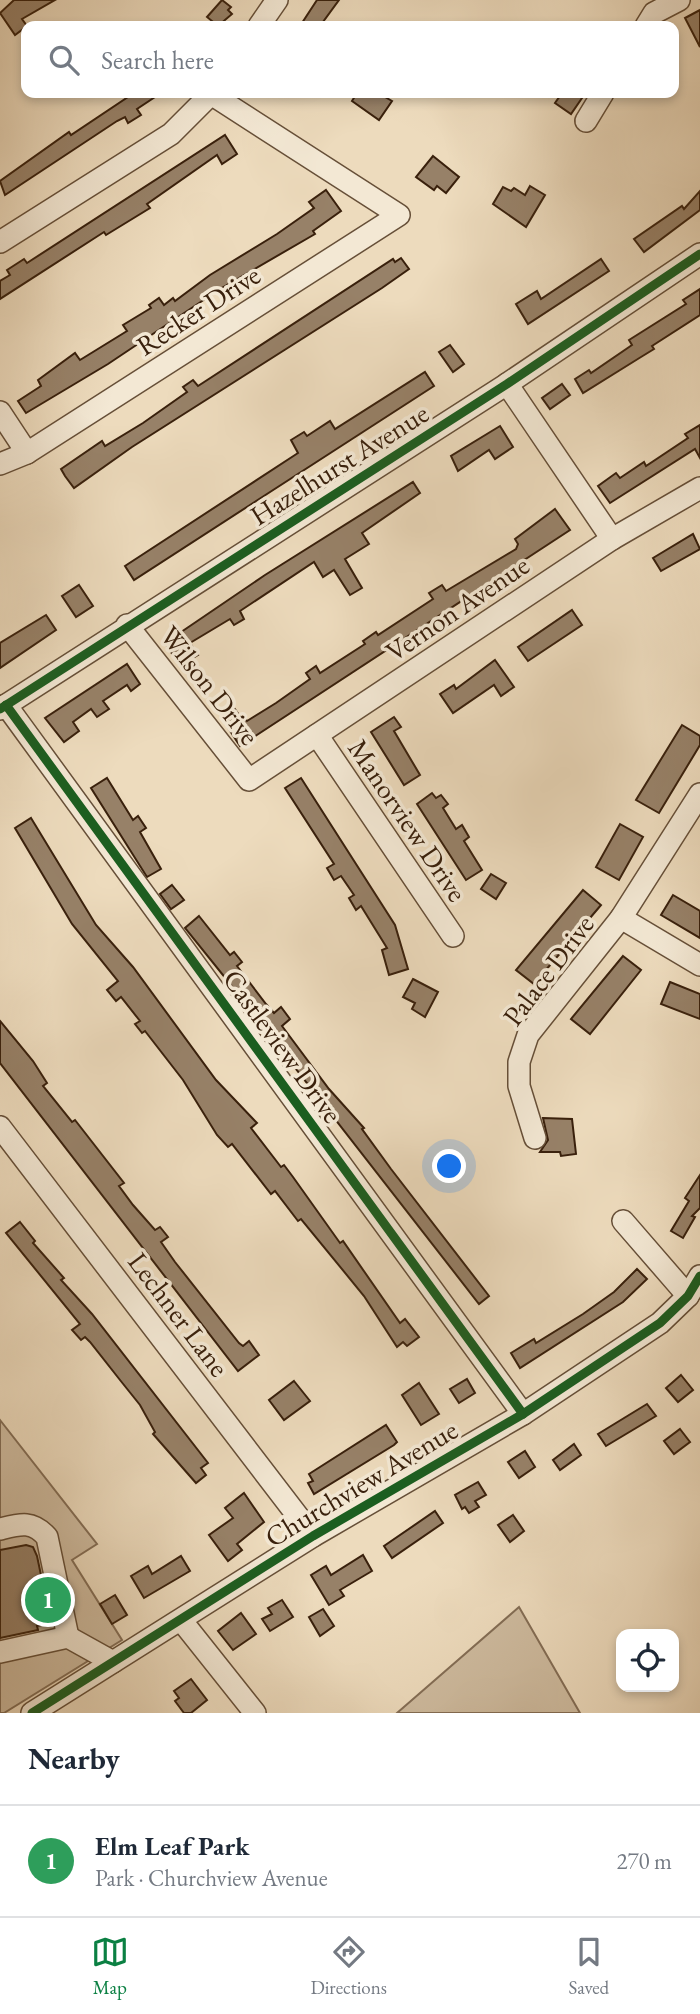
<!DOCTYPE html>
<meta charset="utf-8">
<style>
:root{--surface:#fff;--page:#f6f6f7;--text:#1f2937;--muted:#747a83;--line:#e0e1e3;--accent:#0b8043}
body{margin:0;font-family:"EB Garamond",serif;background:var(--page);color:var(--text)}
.controls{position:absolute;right:21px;bottom:21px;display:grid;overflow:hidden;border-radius:14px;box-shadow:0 4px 10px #0003}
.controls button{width:63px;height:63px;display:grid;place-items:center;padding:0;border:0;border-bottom:2px solid var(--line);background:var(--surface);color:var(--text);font:35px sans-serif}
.you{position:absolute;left:450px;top:1167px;width:24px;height:24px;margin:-18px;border:5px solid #fff;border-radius:50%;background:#1a73e8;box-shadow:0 0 0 10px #1a73e833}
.badge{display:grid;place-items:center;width:46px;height:46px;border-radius:50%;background:var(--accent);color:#fff;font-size:23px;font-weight:700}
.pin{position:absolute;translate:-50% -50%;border:4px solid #fff;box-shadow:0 2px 7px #0006}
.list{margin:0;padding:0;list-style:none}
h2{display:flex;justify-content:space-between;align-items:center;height:91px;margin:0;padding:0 28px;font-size:30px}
h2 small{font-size:23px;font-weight:400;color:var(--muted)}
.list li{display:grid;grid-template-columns:46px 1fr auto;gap:21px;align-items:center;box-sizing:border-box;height:112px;padding:0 28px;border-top:2px solid var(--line)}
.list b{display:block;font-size:26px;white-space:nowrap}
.list p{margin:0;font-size:23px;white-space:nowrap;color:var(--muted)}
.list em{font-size:23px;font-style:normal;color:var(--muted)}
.icon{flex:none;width:38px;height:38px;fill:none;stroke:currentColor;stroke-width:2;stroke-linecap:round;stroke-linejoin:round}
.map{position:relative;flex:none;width:700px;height:1713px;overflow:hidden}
.search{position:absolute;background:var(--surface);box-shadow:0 4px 10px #0003;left:21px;right:21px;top:21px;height:77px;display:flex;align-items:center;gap:18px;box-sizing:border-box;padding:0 24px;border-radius:14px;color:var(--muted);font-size:26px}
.sheet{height:203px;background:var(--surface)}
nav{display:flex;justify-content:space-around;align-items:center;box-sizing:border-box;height:98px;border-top:2px solid var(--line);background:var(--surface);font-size:19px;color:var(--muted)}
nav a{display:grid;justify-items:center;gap:4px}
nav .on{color:var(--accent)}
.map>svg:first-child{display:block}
.green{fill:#cebb9f;stroke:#846e56;stroke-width:2}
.building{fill:#978168;stroke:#39200c;stroke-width:2}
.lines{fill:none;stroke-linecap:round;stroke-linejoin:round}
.minor-casing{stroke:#664f38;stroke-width:24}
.minor{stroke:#f3e8d4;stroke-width:21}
.cycleway-casing{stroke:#f3e8d4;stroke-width:13}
.cycleway{stroke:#1b5e20;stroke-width:9}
.labels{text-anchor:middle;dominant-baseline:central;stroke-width:7;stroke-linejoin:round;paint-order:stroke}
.street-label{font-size:28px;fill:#39200c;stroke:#f3e8d4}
</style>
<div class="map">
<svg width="700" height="1713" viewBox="0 0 700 1713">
<rect width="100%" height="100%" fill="#eddbbd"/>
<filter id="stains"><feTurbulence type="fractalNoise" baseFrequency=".00286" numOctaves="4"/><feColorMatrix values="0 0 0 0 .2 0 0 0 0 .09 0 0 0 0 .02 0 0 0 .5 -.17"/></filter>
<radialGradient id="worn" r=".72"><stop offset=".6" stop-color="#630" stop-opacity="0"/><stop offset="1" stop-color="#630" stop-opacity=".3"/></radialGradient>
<g class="green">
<polygon points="0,1420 97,1544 72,1560 122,1640 4,1713 0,1713"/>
<polygon points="519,1607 580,1713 397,1713"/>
</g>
<g class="building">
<polygon points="14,0 55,0 22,19 27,26 15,35 0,13"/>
<polygon points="222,0 231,7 228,10 232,14 218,26 207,17"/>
<polygon points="317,0 339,0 320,26 300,26"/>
<polygon points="700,10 700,47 685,18"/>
<polygon points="134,93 161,93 137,109 141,115 128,123 125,117 117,121 5,195 0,181 69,132 71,135"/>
<polygon points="357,93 378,93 392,101 379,120 352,101"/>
<polygon points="562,93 575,93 582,98 571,114 555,103"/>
<polygon points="225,135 237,154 222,164 217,155 147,204 150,208 106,235 104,232 0,299 0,281 10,275 7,270 24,259 27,263"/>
<polygon points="433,156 459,177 446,193 437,186 434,190 416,177"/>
<polygon points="530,186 545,195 526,227 493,204 503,187 511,191 514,188 525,195"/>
<polygon points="326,190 341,211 313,231 315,234 220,289 108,364 26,413 18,401 41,386 38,380 75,353 80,360 127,331 123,325 151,308 149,305 159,298 164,305 173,298 175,301 210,275 277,234 314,208 309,202"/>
<polygon points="700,191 700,210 644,252 634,239 682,206 684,209"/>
<polygon points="401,258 409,269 382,288 132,447 74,488 65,476 61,469 102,441 105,446 143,423 187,392 183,387 193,380 198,386 393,259 395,262"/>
<polygon points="601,259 609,271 528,324 516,304 537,291 541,299"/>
<polygon points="700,289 700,315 652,346 654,349 641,357 583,393 575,379 589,370 591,373 632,345 629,340 686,304 683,300"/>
<polygon points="450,345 464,364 453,372 439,352"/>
<polygon points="425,372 434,386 134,580 125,566 298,453 291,440 304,432 307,436 330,421 335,429"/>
<polygon points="562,384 570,395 550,409 542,398"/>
<polygon points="700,425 700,458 695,449 610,503 598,486 616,473 620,478 644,462 646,466 688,438 685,434"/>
<polygon points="500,426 513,447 495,459 489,450 458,471 451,456"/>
<polygon points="413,482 420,493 362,533 369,544 345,559 362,588 350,595 334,570 323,577 314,562 240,611 244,619 234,625 230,619 190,643 198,655 180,666 165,643 265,575"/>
<polygon points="555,509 570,530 240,746 221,717 234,708 242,719 244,717 247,721 276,703 310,679 306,673 316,666 320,673 365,644 363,641 376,632 378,635 433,599 429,593 442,585 446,591 516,549 518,544 515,539"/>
<polygon points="693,534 700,549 661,571 653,558"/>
<polygon points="79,585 93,606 76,617 62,596"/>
<polygon points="572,610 582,625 528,661 518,647"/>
<polygon points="46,615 56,630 0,668 0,643"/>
<polygon points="495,660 514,687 501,696 494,685 453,713 440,694 454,685 456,689"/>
<polygon points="127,664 140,684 131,691 127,685 103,701 109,709 97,717 91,709 73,722 79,731 64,742 45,718"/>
<polygon points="394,717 401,727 394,731 420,775 404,785 371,732"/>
<polygon points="682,725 700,736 700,745 659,813 636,800"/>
<polygon points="107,778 133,820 138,816 146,828 140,832 161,869 147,877 91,788"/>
<polygon points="301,778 395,925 408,969 389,975 382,950 387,948 361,906 356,910 349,898 354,895 341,876 334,880 327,868 334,864 285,788"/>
<polygon points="432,793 436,798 441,795 448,804 443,808 456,829 462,825 469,837 464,841 482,870 466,880 417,804"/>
<polygon points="31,818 96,925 133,967 216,1080 257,1123 251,1128 281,1167 284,1165 293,1177 340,1243 343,1241 400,1323 405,1319 419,1337 407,1346 403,1342 397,1347 364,1296 301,1219 298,1221 275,1191 271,1194 232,1144 228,1147 217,1135 183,1080 145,1031 142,1033 135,1024 140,1021 121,997 116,1001 107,990 118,981 72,924 15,828"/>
<polygon points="620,824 643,837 619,880 596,867"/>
<polygon points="491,874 506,883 496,899 481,889"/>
<polygon points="172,885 184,900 171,909 160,894"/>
<polygon points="583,890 601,905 534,984 516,970"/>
<polygon points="673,895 700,911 700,938 661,915"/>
<polygon points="199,916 230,955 234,952 242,962 237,966 266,1004 274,1013 281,1007 290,1019 282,1026 329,1089 364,1128 362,1129 391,1169 489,1296 479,1304 292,1064 251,1017 229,986 231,985 185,928"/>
<polygon points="623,956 641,970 590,1034 571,1019"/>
<polygon points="413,979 438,992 425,1017 412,1009 415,1003 403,997"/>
<polygon points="670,982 700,994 700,1019 661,1004"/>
<polygon points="0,1021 33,1061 47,1083 43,1086 72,1122 75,1120 124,1183 119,1186 133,1205 155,1230 160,1227 168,1237 161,1242 175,1262 239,1343 243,1346 249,1341 259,1355 238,1371 0,1063"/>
<polygon points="543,1118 572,1119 576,1154 561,1156 560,1152 540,1152 548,1140"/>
<polygon points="700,1175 700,1208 692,1216 695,1217 683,1238 671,1231 689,1201 685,1198"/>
<polygon points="20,1222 35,1241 33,1243 64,1278 61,1280 92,1314 208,1463 201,1468 206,1475 196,1483 153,1434 155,1432 140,1405 120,1380 90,1342 85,1337 81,1340 72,1330 80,1324 6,1233"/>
<polygon points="637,1269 647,1279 623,1302 520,1368 511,1353 534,1339 536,1343 583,1314 614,1292"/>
<polygon points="681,1375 693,1390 678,1402 666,1388"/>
<polygon points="467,1379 475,1393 459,1403 450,1389"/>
<polygon points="294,1381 310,1401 284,1420 269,1400"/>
<polygon points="419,1383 439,1414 421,1425 402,1395"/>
<polygon points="647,1404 656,1416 606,1446 598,1434"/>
<polygon points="386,1425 397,1442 394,1445 314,1494 308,1483 313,1481 309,1474"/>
<polygon points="680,1429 690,1442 674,1454 664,1441"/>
<polygon points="574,1444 581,1455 560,1470 553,1460"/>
<polygon points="525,1451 535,1467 519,1478 508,1462"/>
<polygon points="478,1482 486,1495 475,1501 479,1507 469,1513 465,1507 462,1509 455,1495"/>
<polygon points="244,1493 264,1522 237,1544 242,1550 228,1561 209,1535 233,1518 225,1508"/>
<polygon points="435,1511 443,1523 392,1558 384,1546"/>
<polygon points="513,1515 524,1531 510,1542 498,1525"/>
<polygon points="26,1545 33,1547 37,1556 51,1623 37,1626 38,1630 0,1638 0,1550"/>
<polygon points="363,1555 372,1571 340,1590 344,1596 329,1605 311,1575 326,1566 331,1575"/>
<polygon points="181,1556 190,1571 144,1598 131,1576 148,1566 152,1574"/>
<polygon points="115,1595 127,1615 112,1624 100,1604"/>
<polygon points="282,1600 293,1617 270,1631 262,1619 272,1614 268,1608"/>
<polygon points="323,1609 334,1626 320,1636 309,1617"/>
<polygon points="241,1613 256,1634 233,1650 218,1631"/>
<polygon points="191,1679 207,1700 191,1713 184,1713 175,1701 179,1698 174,1691"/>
</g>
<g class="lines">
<g class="minor-casing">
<g id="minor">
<polyline points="259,26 277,0"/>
<polyline points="646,26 654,13 679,0"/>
<polyline points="586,121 603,93"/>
<polyline points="0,242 171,134 212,93"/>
<polyline points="507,384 612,539"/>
<polyline points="0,412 27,453"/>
<polyline points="0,464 27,453 399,215 211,94"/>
<polyline points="127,625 249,780 612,539 700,488"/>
<polyline points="6,705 523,1414"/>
<polyline points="0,709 507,384 700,254"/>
<polyline points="317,735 453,936"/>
<polyline points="621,918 700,965"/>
<polyline points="0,1127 313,1536"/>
<polyline points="535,1138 519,1086 519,1062 528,1035 621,918 700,794"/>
<polyline points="623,1221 688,1296"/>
<path d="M0 1529C20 1524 32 1520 47 1537L68 1637"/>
<polyline points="181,1620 255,1713"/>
<polyline points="0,1652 68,1637 113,1662"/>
<polyline points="32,1713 313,1536 523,1414 660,1323 688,1296 700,1276"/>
</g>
</g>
<use href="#minor" class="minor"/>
<g class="cycleway-casing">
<g id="cycleway">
<polyline points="6,705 523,1414"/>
<polyline points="0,709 507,384 700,254"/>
<polyline points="32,1713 313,1536 523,1414 660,1323 688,1296 700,1276"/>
</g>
</g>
<use href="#cycleway" class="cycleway"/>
</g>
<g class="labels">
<g class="street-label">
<text transform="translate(198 310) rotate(-33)">Recker Drive</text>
<text transform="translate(339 464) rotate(-32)">Hazelhurst Avenue</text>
<text transform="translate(457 608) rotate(-34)">Vernon Avenue</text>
<text transform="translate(210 685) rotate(52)">Wilson Drive</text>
<text transform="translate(408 820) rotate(56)">Manorview Drive</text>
<text transform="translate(548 970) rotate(-53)">Palace Drive</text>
<text transform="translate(283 1046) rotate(54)">Castleview Drive</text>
<text transform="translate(179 1314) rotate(53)">Lechner Lane</text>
<text transform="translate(361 1483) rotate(-31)">Churchview Avenue</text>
</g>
</g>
<rect width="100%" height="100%" filter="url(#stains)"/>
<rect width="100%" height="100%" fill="url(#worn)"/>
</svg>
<div class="controls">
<button><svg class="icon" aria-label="locate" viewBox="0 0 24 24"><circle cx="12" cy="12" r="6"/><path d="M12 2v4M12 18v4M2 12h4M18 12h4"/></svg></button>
</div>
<div class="you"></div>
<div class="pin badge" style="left:48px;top:1600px;background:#2e9e5b">1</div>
<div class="search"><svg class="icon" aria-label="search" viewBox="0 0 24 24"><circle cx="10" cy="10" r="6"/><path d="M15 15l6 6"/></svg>Search here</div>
</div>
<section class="sheet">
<h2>Nearby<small></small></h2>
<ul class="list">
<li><span class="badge" style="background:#2e9e5b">1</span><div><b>Elm Leaf Park</b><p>Park · Churchview Avenue</p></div><em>270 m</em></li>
</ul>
</section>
<nav>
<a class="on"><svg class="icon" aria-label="map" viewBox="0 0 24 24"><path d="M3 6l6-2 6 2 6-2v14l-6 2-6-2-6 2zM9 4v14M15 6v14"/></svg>Map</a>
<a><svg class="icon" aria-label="directions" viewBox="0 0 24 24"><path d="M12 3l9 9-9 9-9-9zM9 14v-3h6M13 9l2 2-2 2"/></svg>Directions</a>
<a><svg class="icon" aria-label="saved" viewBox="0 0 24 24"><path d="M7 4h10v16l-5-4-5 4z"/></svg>Saved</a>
</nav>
